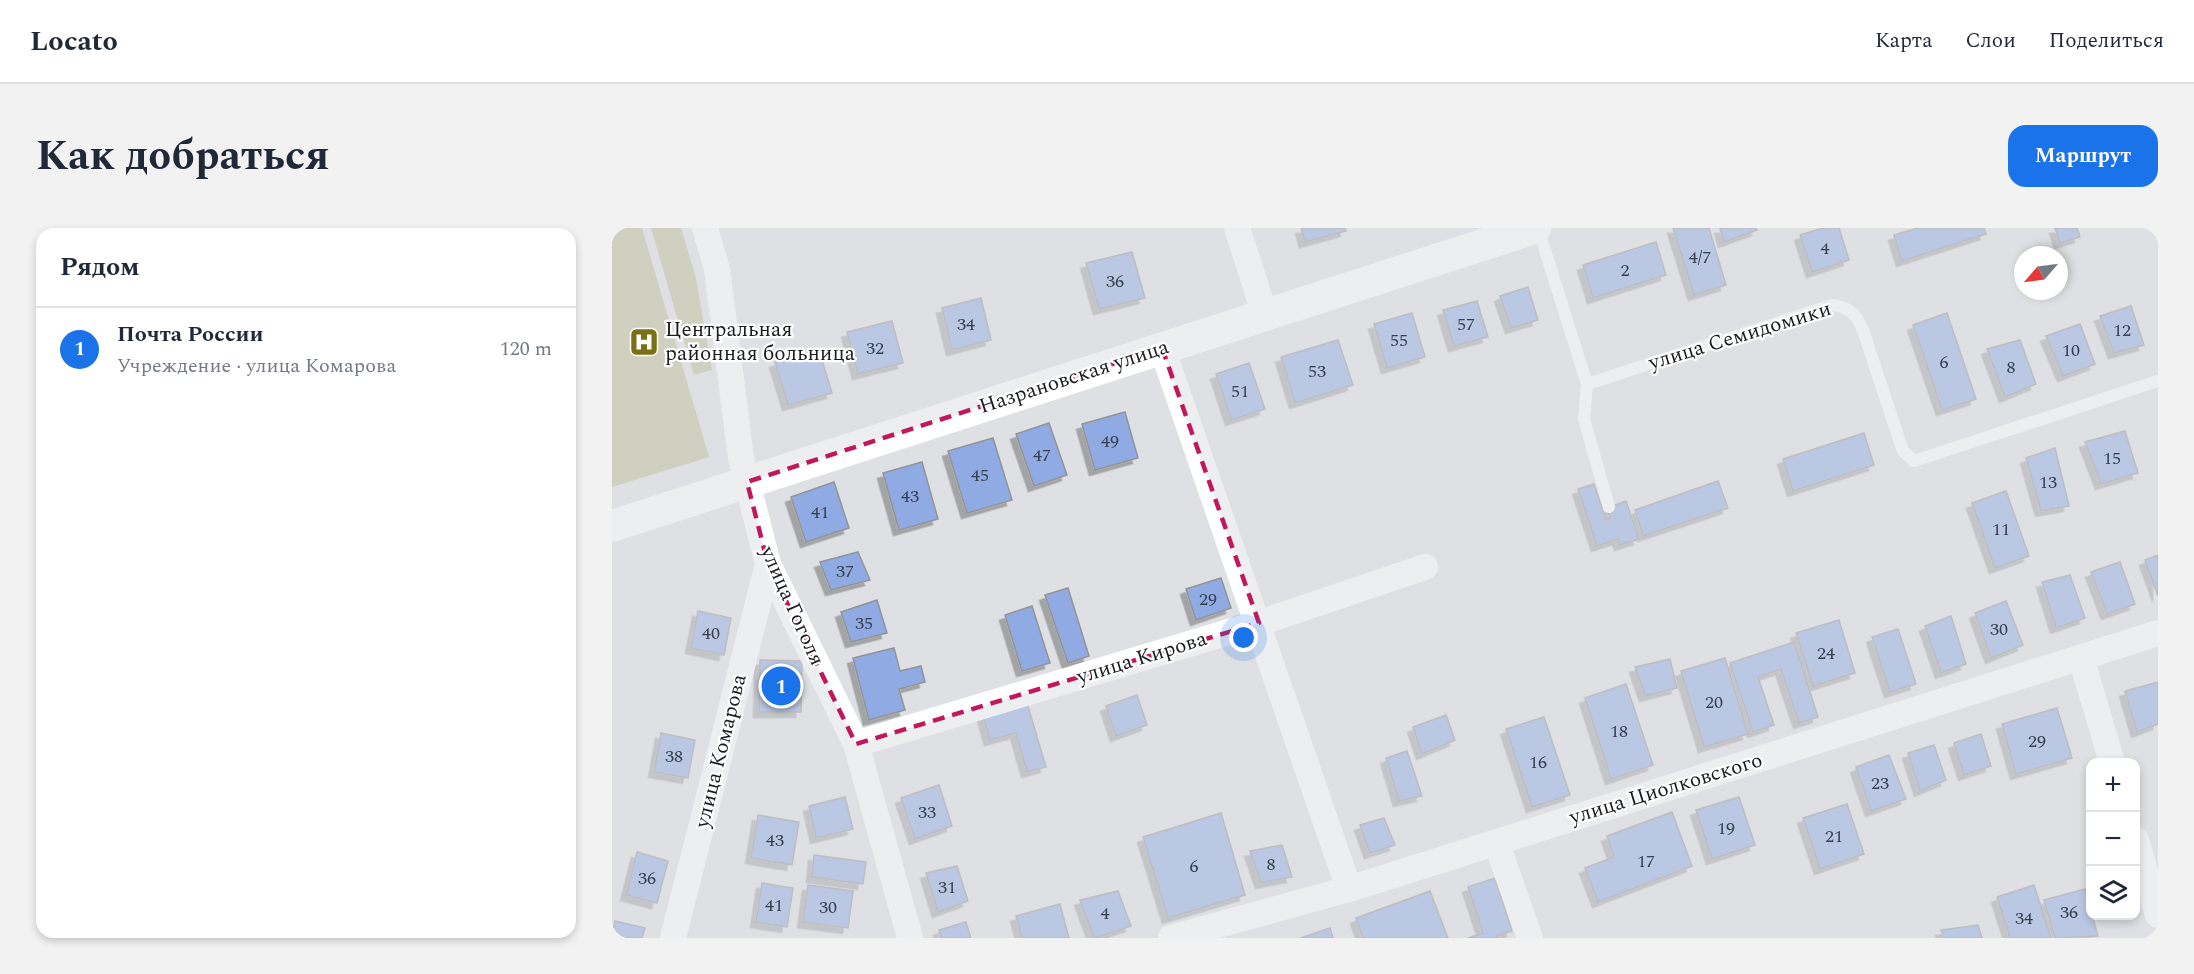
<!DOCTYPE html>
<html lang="ru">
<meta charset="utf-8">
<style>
:root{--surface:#fff;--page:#f2f2f3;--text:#1f2937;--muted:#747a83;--line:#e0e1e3;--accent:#1a73e8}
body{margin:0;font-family:Spectral,serif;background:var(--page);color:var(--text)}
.controls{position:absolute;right:18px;bottom:18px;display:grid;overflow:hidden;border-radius:12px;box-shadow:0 3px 9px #0003}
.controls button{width:54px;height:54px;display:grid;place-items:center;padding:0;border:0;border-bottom:2px solid var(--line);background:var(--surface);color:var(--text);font:30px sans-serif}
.compass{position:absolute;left:1402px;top:18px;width:54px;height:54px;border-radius:50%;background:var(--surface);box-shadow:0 3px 9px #0003;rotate:242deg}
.you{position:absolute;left:632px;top:410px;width:21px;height:21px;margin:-15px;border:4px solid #fff;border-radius:50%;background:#1a73e8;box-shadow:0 0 0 9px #1a73e833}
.badge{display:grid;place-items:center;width:39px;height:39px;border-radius:50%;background:var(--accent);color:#fff;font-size:20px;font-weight:700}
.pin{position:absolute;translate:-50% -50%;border:3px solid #fff;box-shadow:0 2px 6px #0006}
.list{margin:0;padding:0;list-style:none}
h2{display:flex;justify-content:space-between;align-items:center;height:78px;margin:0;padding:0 24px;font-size:26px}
h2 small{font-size:20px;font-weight:400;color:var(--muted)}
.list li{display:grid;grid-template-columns:39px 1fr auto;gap:18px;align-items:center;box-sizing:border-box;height:84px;padding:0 24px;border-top:2px solid var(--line)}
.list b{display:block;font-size:22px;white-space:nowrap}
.list p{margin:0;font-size:20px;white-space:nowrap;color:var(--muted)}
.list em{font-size:20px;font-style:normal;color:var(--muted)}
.icon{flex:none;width:33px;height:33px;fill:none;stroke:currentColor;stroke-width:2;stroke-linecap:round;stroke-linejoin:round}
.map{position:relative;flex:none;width:1546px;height:710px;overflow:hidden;border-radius:18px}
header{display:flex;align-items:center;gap:36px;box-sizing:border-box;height:84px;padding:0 30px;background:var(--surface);border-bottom:2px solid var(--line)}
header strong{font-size:28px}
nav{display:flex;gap:33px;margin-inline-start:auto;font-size:21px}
.intro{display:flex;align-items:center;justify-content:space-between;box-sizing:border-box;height:144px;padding:0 36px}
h1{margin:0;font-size:42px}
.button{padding:15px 27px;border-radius:18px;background:var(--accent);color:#fff;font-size:21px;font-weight:700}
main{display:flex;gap:36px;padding:0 36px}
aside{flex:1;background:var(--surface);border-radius:18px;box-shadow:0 3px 9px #0003}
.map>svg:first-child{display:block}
.green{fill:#bfbc94}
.building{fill:#90abe4;stroke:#939497;stroke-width:1.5;filter:url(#shadow)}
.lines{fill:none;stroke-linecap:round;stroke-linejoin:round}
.service{stroke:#fff;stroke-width:12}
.minor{stroke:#fff;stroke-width:26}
.tertiary{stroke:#fff;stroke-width:32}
.marked{fill:none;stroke:#c2185b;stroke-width:4.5;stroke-dasharray:12 8;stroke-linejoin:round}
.labels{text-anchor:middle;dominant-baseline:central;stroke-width:4.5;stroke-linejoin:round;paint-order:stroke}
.number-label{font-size:18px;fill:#38404f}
.poi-label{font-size:21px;fill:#1b1c1d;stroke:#fff;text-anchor:start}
.street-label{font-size:21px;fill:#1b1c1d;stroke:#fff}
</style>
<header>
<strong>Locato</strong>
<nav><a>Карта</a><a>Слои</a><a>Поделиться</a></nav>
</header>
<div class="intro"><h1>Как добраться</h1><a class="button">Маршрут</a></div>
<main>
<aside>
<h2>Рядом<small></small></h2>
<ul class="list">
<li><span class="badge">1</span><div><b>Почта России</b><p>Учреждение · улица Комарова</p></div><em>120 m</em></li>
</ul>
</aside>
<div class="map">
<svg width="1546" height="710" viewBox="0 0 1546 710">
<defs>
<filter id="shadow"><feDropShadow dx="-5.5" dy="5.5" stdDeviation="0" flood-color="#0004"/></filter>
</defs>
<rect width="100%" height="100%" fill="#dee0e3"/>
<g class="green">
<polygon points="0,0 30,0 97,229 0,259"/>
<polygon points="39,0 69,0 84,50 100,142 82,147"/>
</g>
<g class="building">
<polygon points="689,0 733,0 734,3 693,14"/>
<polygon points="1061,0 1097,0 1114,57 1082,67"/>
<polygon points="1108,0 1144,0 1145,2 1112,14"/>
<polygon points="1211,0 1227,0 1237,32 1200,44 1188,7"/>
<polygon points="1306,0 1372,0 1374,6 1290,33 1282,7"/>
<polygon points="1443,0 1465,0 1468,9 1448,15"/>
<polygon points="1044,14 1054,47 981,70 971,37"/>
<polygon points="520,24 533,70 487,81 474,35"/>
<polygon points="916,59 926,92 899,100 888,68"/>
<polygon points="369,70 379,112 340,122 330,80"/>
<polygon points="865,73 876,109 842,118 831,82"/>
<polygon points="1519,78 1532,117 1502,125 1488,88"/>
<polygon points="800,85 813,129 775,140 762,96"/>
<polygon points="1335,85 1364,171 1330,182 1301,97"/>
<polygon points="280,93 291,135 246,146 235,104"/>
<polygon points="1468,96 1483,136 1451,148 1434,108"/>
<polygon points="726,112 741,157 683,175 669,129"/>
<polygon points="1408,112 1424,156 1393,169 1375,121"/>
<polygon points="207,122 220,165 176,177 163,134"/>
<polygon points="637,135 653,181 619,192 604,146"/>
<polygon points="513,184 526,230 483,242 470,196"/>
<polygon points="437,195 455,247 422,258 404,206"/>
<polygon points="1513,203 1526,245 1489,256 1473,214"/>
<polygon points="1252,205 1262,237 1181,263 1171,231"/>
<polygon points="381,210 400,272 355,285 336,223"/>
<polygon points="1443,220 1457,278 1429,283 1414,230"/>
<polygon points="310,234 326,291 287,302 271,245"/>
<polygon points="1106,253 1116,280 1031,308 1023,282"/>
<polygon points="222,254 237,300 194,314 179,269"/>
<polygon points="982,256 994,292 998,290 995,280 1014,273 1027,311 1008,317 1006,311 985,318 966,261"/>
<polygon points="1394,263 1417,328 1383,340 1360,275"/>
<polygon points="246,324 258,352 219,362 208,334"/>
<polygon points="1546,327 1546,368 1533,332"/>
<polygon points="1508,334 1523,376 1495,386 1479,344"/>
<polygon points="1458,347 1473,390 1444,400 1430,354"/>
<polygon points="609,350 619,380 584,392 574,361"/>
<polygon points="456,360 477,428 456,435 433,367"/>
<polygon points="265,372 275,405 239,414 229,384"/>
<polygon points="1394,373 1411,417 1379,430 1363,385"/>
<polygon points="420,378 438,435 410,443 393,387"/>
<polygon points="86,383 119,390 112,427 79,420"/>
<polygon points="1339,388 1354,436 1329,445 1313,398"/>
<polygon points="1227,392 1243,445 1201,458 1184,405"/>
<polygon points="1286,401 1304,456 1278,464 1260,409"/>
<polygon points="1182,414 1206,489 1187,495 1169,441 1146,449 1162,497 1141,504 1118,435"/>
<polygon points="282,420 288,443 309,438 313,454 287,461 293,482 257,492 241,430"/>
<polygon points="1113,430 1136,506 1092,519 1069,443"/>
<polygon points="1058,431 1065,460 1033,468 1023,439"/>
<polygon points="148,432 190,433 189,484 147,484"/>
<polygon points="1546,454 1546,496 1525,504 1513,463"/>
<polygon points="1014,456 1041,537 999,551 973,470"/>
<polygon points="525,467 535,497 504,508 494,478"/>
<polygon points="415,475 434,539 415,544 404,505 378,512 371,488"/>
<polygon points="1445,480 1460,530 1404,546 1390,496"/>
<polygon points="834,487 843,512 810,526 801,499"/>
<polygon points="932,489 958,567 920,579 894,501"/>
<polygon points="49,505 83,512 76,550 42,544"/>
<polygon points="1369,506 1379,538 1352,547 1342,515"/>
<polygon points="1322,517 1334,552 1308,563 1296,525"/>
<polygon points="795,523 810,568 787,573 774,530"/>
<polygon points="1277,527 1294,571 1259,583 1244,539"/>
<polygon points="327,557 340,598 303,611 289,570"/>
<polygon points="233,569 241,601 204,610 197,578"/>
<polygon points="1127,569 1143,617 1100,631 1084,582"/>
<polygon points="1235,576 1252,626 1208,641 1191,590"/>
<polygon points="1060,584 1080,638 986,674 973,640 1002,629 995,608"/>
<polygon points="609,585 633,667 556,690 531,609"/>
<polygon points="146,587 187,594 180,637 139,630"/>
<polygon points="772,590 783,617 758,625 748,597"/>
<polygon points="670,617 680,649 649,655 638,623"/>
<polygon points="25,624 56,633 45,675 14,667"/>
<polygon points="202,627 254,634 251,656 200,649"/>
<polygon points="345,638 356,673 326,684 314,645"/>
<polygon points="883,650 900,703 885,708 886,710 856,710 871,705 856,659"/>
<polygon points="150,655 181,660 175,699 144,694"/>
<polygon points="196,657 241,663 236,700 191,694"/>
<polygon points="1422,657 1439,710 1398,710 1385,669"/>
<polygon points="1473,661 1486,708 1443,710 1432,672"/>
<polygon points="506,663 519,698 482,710 468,672"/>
<polygon points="818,663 836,710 751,710 744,690"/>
<polygon points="448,676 457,710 410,710 404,688"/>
<polygon points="3,693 33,700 30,710 0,710"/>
<polygon points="354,694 359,710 329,710 327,702"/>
<polygon points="1366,697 1370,710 1332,710 1329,702"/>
<polygon points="718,700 721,710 689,710"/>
</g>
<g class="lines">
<g class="service">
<path d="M926 0 975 156 1220 77C1238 79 1244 86 1251 102L1291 223 1302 233 1546 153"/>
<polyline points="975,156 972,191 997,279"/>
</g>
<g class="minor">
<polyline points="93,0 105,41 129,230 156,336 244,516 298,710"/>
<polyline points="625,0 653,87"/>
<polyline points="550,120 737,661"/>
<polyline points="1469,430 1500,534"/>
<polyline points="244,516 647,395 813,339"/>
<polyline points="1524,612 1546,687"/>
<polyline points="884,614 918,710"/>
<polyline points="61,710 156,336"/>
<polyline points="559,710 737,661 1546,405"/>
</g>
<polyline class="tertiary" points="0,298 923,0"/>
</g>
<path d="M0 0H1546V710H0ZM550 120 647 395 244 516 156 336 135 254Z" fill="#dee0e3" fill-opacity=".55" fill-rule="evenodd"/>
<path class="marked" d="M550 120 647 395 244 516 156 336 135 254Z"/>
<defs>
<g id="hospital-square" transform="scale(1.5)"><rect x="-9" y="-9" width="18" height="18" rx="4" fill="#797113" stroke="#fff"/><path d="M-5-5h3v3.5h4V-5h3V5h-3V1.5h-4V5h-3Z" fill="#fff"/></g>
</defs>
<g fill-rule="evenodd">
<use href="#hospital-square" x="32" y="114"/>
</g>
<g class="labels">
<g class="number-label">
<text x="1213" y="20">4</text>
<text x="1088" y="29">4/7</text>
<text x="1013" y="42">2</text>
<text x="503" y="53">36</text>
<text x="354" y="96">34</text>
<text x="854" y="96">57</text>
<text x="1510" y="102">12</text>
<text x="787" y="112">55</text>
<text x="263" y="120">32</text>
<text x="1459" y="122">10</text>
<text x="1332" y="134">6</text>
<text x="1399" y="139">8</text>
<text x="705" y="143">53</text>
<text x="628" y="163">51</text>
<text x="498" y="213">49</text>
<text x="430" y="227">47</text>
<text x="1500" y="230">15</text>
<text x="368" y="247">45</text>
<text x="1436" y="254">13</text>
<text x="298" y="268">43</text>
<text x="208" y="284">41</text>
<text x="1389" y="301">11</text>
<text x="233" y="343">37</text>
<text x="596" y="371">29</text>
<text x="252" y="395">35</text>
<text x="1387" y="401">30</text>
<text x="99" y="405">40</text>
<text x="1214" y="425">24</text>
<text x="1102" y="474">20</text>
<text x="1007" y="503">18</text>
<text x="1425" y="513">29</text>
<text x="62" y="528">38</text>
<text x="926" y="534">16</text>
<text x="1268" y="555">23</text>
<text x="315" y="584">33</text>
<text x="1114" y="600">19</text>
<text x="1222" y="608">21</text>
<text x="163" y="612">43</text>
<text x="1034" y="633">17</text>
<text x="659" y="636">8</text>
<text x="582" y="638">6</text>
<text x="35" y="650">36</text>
<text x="335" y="659">31</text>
<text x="162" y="677">41</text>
<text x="216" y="679">30</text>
<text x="1457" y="684">36</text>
<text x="493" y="685">4</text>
<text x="1412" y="690">34</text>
</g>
<g class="poi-label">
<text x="53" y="102">Центральная<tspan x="53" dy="24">районная больница</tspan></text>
</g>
<g class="street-label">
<text transform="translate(1128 108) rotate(-17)">улица Семидомики</text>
<text transform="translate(462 149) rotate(-18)">Назрановская улица</text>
<text transform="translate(180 378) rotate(66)">улица Гоголя</text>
<text transform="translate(530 430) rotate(-17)">улица Кирова</text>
<text transform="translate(109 523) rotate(-76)">улица Комарова</text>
<text transform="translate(1054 561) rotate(-17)">улица Циолковского</text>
</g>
</g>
</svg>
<div class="controls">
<button>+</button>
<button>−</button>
<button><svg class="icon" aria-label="layers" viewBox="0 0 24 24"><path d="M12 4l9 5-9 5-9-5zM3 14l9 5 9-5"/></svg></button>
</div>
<svg class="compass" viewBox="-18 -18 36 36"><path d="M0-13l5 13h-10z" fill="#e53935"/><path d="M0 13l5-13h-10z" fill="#747a83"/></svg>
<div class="you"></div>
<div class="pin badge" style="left:169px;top:458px">1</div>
</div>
</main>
